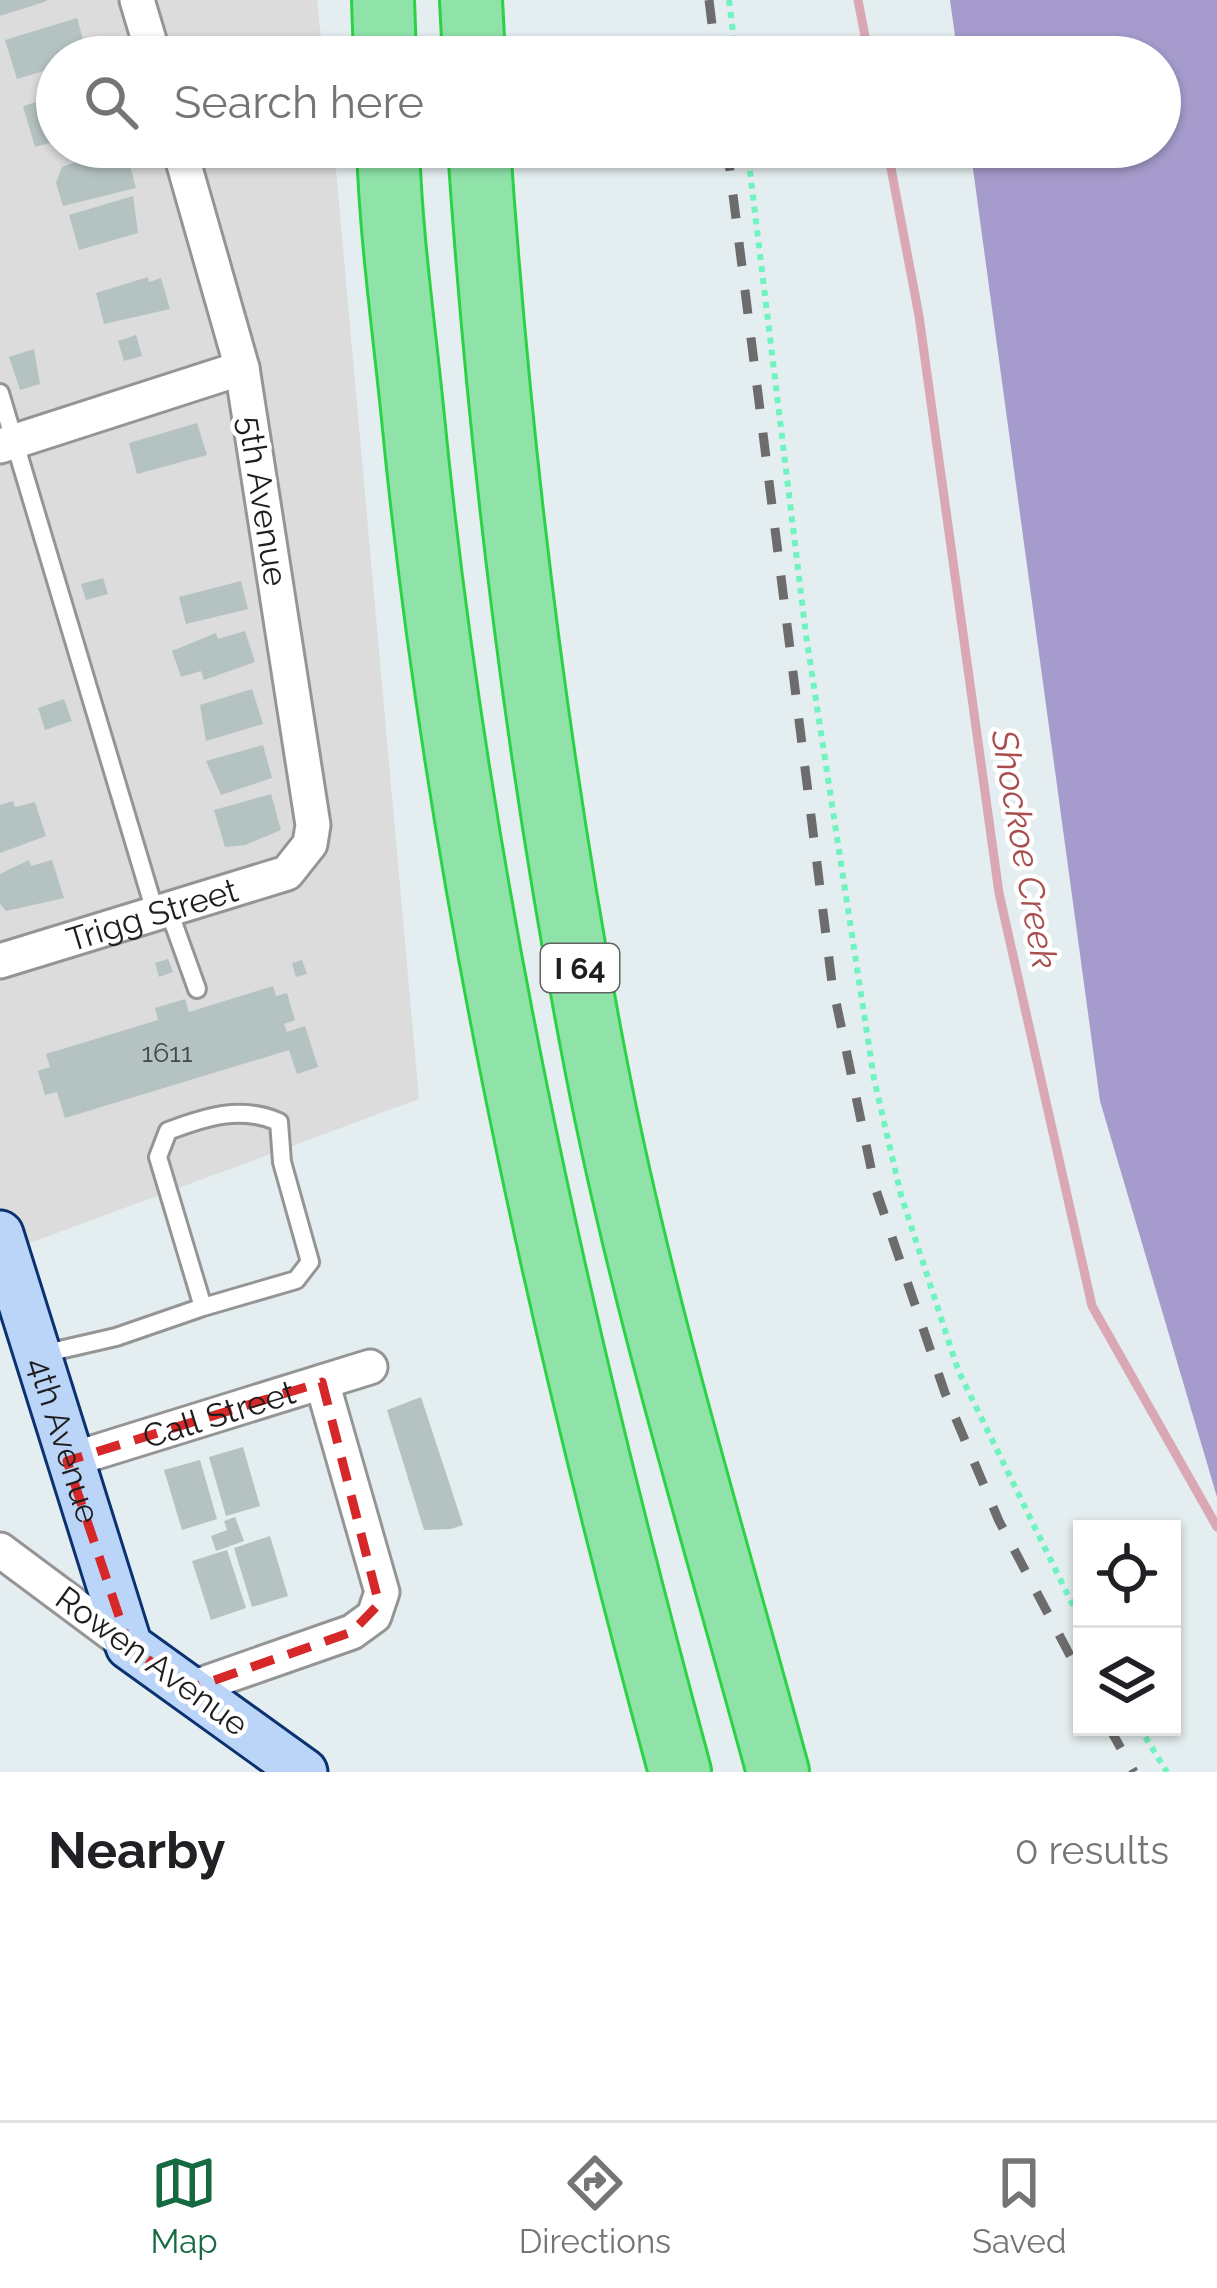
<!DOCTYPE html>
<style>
:root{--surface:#fff;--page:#f2f2f2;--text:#202124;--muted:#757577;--line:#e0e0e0;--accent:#166a42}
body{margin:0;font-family:Raleway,sans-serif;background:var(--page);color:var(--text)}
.controls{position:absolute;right:36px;bottom:36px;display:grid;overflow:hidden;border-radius:0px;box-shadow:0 3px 9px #0004}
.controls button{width:108px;height:108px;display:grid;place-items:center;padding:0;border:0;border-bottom:3px solid var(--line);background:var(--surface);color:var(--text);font:60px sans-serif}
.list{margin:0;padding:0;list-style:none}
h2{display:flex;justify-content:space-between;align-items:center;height:156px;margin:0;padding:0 48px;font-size:51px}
h2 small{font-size:39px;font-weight:400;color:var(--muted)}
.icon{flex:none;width:66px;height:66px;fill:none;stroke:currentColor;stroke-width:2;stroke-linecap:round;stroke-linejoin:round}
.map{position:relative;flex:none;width:1217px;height:1772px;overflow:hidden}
.search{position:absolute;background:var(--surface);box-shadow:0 3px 9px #0004;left:36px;right:36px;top:36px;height:132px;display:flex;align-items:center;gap:30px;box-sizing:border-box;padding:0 42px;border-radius:66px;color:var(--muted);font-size:45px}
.sheet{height:348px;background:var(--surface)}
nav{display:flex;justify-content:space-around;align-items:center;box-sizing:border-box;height:168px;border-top:3px solid var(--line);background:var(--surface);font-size:33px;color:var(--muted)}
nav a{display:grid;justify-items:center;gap:6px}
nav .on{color:var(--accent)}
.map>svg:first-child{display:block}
.residential{fill:#dbdcdb}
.forest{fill:#a59bcc}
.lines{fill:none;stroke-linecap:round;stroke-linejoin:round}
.stream{stroke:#daa7b5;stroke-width:9}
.building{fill:#b4c3c2}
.lane-casing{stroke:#959595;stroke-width:22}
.street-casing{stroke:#959595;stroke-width:39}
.secondary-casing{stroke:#0a3270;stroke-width:51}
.highway-casing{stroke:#2cd246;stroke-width:66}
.path{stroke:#70f4bf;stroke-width:6;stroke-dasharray:6 6;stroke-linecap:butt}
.lane{stroke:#fff;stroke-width:16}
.street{stroke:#fff;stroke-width:33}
.secondary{stroke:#bad5f7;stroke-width:45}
.highway{stroke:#8fe3a9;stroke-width:60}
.rail{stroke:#6c6c6c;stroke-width:9;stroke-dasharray:24 24;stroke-linecap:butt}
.marked{fill:none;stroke:#d62828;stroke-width:9;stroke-dasharray:24 15;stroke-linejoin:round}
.labels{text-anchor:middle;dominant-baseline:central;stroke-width:9;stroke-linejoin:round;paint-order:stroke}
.number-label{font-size:27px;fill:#444747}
.shield{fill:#fff;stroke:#626262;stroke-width:3}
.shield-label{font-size:30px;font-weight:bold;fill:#1e1e1e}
.street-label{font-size:33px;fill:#1e1e1e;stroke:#fff}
.water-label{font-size:36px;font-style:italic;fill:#a94e4e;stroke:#fff}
</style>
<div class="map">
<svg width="1217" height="1772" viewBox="0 0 1217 1772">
<rect width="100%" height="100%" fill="#e4edef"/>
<polygon class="residential" points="0,0 317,0 323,57 57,57 57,147 334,147 419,1099 0,1254"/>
<polygon class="forest" points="950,0 1217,0 1217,1497 1100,1101 970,147 1160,147 1160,57 958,57"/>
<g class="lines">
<g class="stream">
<polyline points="858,0 869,57"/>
<polyline points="887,147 919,316 999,893 1092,1306 1217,1527"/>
</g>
</g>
<g class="building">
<polygon points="0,0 47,0 47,1 0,16"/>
<polygon points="77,18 88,57 57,57 57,67 17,79 5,40"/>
<polygon points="57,96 57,141 35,147 23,106"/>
<polygon points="128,158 136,188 63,206 56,183 62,167 81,160 94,165"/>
<polygon points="133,196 138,233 79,250 69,215"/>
<polygon points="148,277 149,282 161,278 170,309 104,324 96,293"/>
<polygon points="136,335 142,356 124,361 118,341"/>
<polygon points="34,349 40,384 20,390 9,357"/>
<polygon points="197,423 207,455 137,474 129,443"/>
<polygon points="103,578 108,594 86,600 81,584"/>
<polygon points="241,581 248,609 186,624 179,597"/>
<polygon points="245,631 255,662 204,680 201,671 181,677 172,651 216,633 218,639"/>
<polygon points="252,689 263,724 206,741 200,705"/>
<polygon points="64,699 72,721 45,730 38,708"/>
<polygon points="263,745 272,778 221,795 206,761"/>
<polygon points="271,794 281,830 245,845 225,847 214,810"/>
<polygon points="13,801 15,807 35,802 46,836 0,853 0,805"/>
<polygon points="29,860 31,866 52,860 64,898 6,911 0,904 0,874"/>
<polygon points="168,959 173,972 159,977 155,963"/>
<polygon points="302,960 307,974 296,977 292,963"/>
<polygon points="273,986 276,996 287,993 295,1020 284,1024 287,1032 305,1026 318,1067 297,1074 289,1050 65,1118 57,1092 45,1095 38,1071 50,1067 46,1054 158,1020 155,1008 185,999 189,1012"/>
<polygon points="421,1397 463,1525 451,1529 424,1530 387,1410"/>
<polygon points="243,1447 260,1506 226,1516 209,1457"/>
<polygon points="200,1460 217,1519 182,1530 164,1470"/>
<polygon points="235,1517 244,1541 216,1551 211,1536 227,1530 224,1521"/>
<polygon points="270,1536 288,1596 252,1607 234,1548"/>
<polygon points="227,1550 246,1608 211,1620 192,1561"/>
</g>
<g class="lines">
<g class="lane-casing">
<g id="lane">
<polyline points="0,393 156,915"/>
<polyline points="169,911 197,989"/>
<path d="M42 1354 116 1337 203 1307 158 1157 168 1131C205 1117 241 1105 279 1122L282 1162 310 1262 296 1280 203 1307"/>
</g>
</g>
<g class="street-casing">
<g id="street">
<polyline points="137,0 154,57"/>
<polyline points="0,446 242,368"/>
<path id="s1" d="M0 961 287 873 310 844 313 825 242 368 179 147"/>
<path id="s2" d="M67 1461 370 1367"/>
<polyline points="0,1550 129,1646"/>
<polyline points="189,1689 352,1632 374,1616 382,1592 322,1382"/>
</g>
</g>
<g class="secondary-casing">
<g id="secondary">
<path id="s3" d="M0 1234 129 1646 304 1772"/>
</g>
</g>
<g class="highway-casing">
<g id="highway">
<polyline points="383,0 385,57"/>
<polyline points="471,0 474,57"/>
<path d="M388 147C391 238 404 328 413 418 458 877 559 1327 680 1772"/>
<path d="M479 147C500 456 538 767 597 1071 643 1307 715 1540 778 1772"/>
</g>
</g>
<g class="path">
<polyline points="729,0 736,57"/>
<polyline points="747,147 806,635 874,1079 901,1195 958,1370 1082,1624"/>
<polyline points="1139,1727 1167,1772"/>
</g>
<use href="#lane" class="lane"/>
<use href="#street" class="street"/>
<use href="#secondary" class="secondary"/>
<use href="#highway" class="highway"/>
<g class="rail">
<polyline points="709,0 716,57"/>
<polyline points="727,147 832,983 875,1187 945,1393 999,1521 1082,1678"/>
<polyline points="1109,1727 1134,1772"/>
</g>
</g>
<path class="marked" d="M322 1382 379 1604 352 1632 189 1689 129 1646 67 1461Z"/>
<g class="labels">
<g class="number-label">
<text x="167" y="1052">1611</text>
</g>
<rect class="shield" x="541" y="944" width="78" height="48" rx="9"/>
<g class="shield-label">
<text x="580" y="968">I 64</text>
</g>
<g class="street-label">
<text transform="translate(263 501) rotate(81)">5th Avenue</text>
<text stroke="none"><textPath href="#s1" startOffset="159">Trigg Street</textPath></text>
<text stroke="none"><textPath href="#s2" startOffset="159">Call Street</textPath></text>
<text stroke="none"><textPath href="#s3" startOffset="216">4th Avenue</textPath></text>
<text transform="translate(152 1661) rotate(36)">Rowen Avenue</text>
</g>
<g class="water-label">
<text transform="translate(1025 849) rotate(80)">Shockoe Creek</text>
</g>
</g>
</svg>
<div class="controls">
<button><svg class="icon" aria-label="locate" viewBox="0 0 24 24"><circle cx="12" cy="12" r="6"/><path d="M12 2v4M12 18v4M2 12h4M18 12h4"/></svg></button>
<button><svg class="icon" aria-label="layers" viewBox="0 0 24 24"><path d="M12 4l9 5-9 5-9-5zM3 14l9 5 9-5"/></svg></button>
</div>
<div class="search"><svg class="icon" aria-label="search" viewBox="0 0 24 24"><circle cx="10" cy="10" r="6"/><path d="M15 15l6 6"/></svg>Search here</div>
</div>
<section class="sheet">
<h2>Nearby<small>0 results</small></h2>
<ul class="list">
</ul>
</section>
<nav>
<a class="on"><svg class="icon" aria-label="map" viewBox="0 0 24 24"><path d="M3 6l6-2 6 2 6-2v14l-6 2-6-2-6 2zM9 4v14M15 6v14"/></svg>Map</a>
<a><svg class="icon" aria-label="directions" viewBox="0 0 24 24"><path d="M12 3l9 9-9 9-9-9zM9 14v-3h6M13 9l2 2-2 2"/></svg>Directions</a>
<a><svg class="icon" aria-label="saved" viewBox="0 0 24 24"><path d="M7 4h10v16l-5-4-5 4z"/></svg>Saved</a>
</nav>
